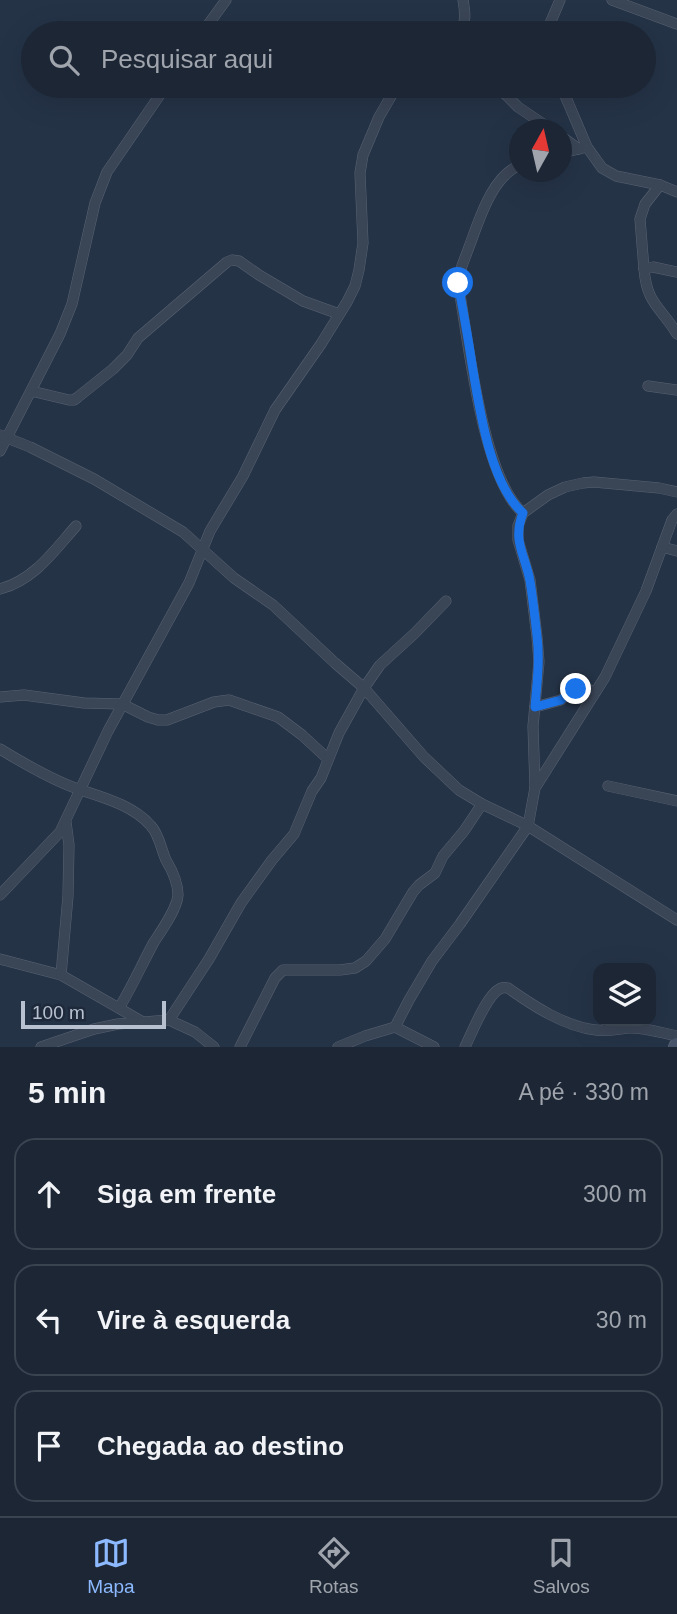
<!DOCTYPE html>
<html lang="pt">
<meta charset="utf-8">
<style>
:root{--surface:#1c2635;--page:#252e3d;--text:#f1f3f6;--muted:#a0a5ad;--line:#3a4350;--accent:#8cb9ff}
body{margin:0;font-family:Arial,sans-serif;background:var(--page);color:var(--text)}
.controls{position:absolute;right:21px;bottom:21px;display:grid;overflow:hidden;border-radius:14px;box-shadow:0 7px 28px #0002}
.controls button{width:63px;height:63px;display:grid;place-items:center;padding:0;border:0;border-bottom:2px solid var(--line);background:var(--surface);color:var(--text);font:35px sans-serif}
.compass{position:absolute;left:509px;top:119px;width:63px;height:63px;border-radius:50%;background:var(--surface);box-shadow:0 7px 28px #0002;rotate:8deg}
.scale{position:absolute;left:21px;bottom:18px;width:145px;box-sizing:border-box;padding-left:7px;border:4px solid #b8c1cf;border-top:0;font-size:19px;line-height:24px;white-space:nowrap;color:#b8c1cf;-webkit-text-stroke:5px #1e2a3b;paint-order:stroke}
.stop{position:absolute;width:21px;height:21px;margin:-16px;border:5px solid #1a73e8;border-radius:50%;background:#fff}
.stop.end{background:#1a73e8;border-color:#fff;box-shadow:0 2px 7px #0008}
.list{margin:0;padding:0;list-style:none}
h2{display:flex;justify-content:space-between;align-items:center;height:91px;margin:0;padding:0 28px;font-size:30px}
h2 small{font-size:23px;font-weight:400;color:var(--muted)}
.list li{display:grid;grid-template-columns:46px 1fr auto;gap:21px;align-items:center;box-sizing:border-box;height:112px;margin:0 14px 14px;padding:0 14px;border:2px solid var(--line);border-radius:21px}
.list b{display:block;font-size:26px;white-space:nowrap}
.list em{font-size:23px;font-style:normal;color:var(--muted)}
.icon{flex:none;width:38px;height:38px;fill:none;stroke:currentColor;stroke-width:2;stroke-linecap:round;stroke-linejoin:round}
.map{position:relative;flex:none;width:677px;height:1047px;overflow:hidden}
.search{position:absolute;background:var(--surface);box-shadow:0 7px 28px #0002;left:21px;right:21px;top:21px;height:77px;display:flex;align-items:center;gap:18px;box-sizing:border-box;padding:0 24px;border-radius:38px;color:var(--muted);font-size:26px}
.sheet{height:469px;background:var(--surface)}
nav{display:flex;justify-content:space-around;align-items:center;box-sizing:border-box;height:98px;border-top:2px solid var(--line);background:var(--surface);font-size:19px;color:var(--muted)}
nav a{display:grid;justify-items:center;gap:4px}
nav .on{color:var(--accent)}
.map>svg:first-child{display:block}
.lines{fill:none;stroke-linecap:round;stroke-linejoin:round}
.minor-casing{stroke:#586373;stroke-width:11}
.secondary-casing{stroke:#586373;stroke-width:16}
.minor{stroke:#3a4556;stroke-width:10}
.secondary{stroke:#475469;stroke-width:14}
.route{stroke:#1a73e8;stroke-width:9}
</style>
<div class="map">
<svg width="677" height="1047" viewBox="0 0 677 1047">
<rect width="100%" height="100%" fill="#253347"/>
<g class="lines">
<g class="minor-casing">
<g id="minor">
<polyline points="612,0 677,24"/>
<polyline points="202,33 226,0"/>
<path d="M459 33C467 25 465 11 463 0"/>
<polyline points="546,33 560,0"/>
<polyline points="497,86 518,107 552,130"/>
<polyline points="561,86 587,147 602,168 616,176 660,185 677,192"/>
<polyline points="562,137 579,149"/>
<polyline points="562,153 587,147"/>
<path d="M520 165C491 177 479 221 469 247 465 259 459 270 458 283 468 338 482 478 523 513"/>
<polyline points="644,269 640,219 645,204 660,185"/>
<path d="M677 272 653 267 644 269C647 305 661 307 677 334"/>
<polyline points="648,386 677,390"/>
<polyline points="31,391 69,400 74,400 78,397 113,369 127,355 138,338 227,262 232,260 239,261 259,275 303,301 339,314"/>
<polyline points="0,435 30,447 94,479 183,532 234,578 273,605 335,663 364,688 424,757 459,790 482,804 528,826 677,920"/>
<polyline points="0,451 60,334 72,304 95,203 107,172 166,86"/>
<polyline points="662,547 677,551"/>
<path d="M0 589C34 580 54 551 76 526"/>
<polyline points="0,697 24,695 84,703 122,704 148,717 158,720 167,720 214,702 229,700 278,717 302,735 328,759"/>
<polyline points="535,707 561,700 573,689 580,689 596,691"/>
<path d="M0 749C23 763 56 782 81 790 105 798 134 806 151 826 159 834 161 849 166 860 172 870 178 882 178 895 177 909 162 930 154 942 142 964 132 987 119 1008"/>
<polyline points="608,786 677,801"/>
<polyline points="535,787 533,726 539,662 537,637 530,580 518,540 518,526 523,513 548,495 565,487 583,483 594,482 659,488 677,492"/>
<polyline points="0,895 60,832 108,731 189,583 210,531 243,476 275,410 321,344 347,302 355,286 359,270 363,243 360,173 363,155 379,117 397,86"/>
<polyline points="0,959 61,975 143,1022"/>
<polyline points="61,975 68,896 69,845 66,822"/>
<polyline points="169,1020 209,959 241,903 272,860 294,834 312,791 321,778 339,733 364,688 380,665 415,633 446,601"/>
<polyline points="395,1027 409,1000 432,961 460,924 528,826 535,788 605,677 646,591 672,520 677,514"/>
<polyline points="41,1047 94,1029 118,1024 169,1020 195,1032 214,1047"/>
<polyline points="240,1047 275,978 283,970 340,970 355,968 366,961 385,939 413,892 419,885 435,873 443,856 464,831 482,804"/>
<polyline points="338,1047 365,1036 395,1027 434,1047"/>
<path d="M465 1047C471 1035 488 991 502 988 504 987 506 988 508 988 532 1005 565 1027 596 1030 607 1032 617 1029 628 1028 644 1027 662 1033 677 1036"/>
</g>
</g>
<g class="secondary-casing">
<polyline id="secondary" points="676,1047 677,1045"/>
</g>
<use href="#minor" class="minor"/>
<use href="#secondary" class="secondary"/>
</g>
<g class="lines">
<path class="route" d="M458 283C463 310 468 337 472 364 479 407 490 484 523 513 512 541 525 554 530 581 533 599 535 618 537 636 540 660 537 683 535 707L561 700 573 689H576"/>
</g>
</svg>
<div class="controls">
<button><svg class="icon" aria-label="layers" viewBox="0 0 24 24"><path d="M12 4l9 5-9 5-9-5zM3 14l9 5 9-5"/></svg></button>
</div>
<svg class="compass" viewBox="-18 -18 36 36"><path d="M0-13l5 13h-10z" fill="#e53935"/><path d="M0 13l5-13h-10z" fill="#a0a5ad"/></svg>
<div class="scale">100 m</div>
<div class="stop" style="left:458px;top:283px"></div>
<div class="stop end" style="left:576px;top:689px"></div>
<div class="search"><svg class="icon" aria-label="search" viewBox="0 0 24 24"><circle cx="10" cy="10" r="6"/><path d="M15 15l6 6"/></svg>Pesquisar aqui</div>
</div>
<section class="sheet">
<h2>5 min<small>A pé · 330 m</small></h2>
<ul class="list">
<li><svg class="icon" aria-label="ahead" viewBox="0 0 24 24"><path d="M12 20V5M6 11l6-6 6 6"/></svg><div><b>Siga em frente</b></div><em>300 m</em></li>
<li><svg class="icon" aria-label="left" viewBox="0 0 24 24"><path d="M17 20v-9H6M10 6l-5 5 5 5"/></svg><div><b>Vire à esquerda</b></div><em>30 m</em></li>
<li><svg class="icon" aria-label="arrive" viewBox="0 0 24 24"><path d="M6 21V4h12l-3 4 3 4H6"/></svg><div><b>Chegada ao destino</b></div></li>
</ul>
</section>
<nav>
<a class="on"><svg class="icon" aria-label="map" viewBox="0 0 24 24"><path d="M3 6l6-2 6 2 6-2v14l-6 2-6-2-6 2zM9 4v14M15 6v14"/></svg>Mapa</a>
<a><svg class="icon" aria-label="directions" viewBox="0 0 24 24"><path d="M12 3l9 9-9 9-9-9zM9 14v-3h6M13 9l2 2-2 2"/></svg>Rotas</a>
<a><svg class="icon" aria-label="saved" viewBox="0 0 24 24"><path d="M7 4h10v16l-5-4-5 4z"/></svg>Salvos</a>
</nav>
